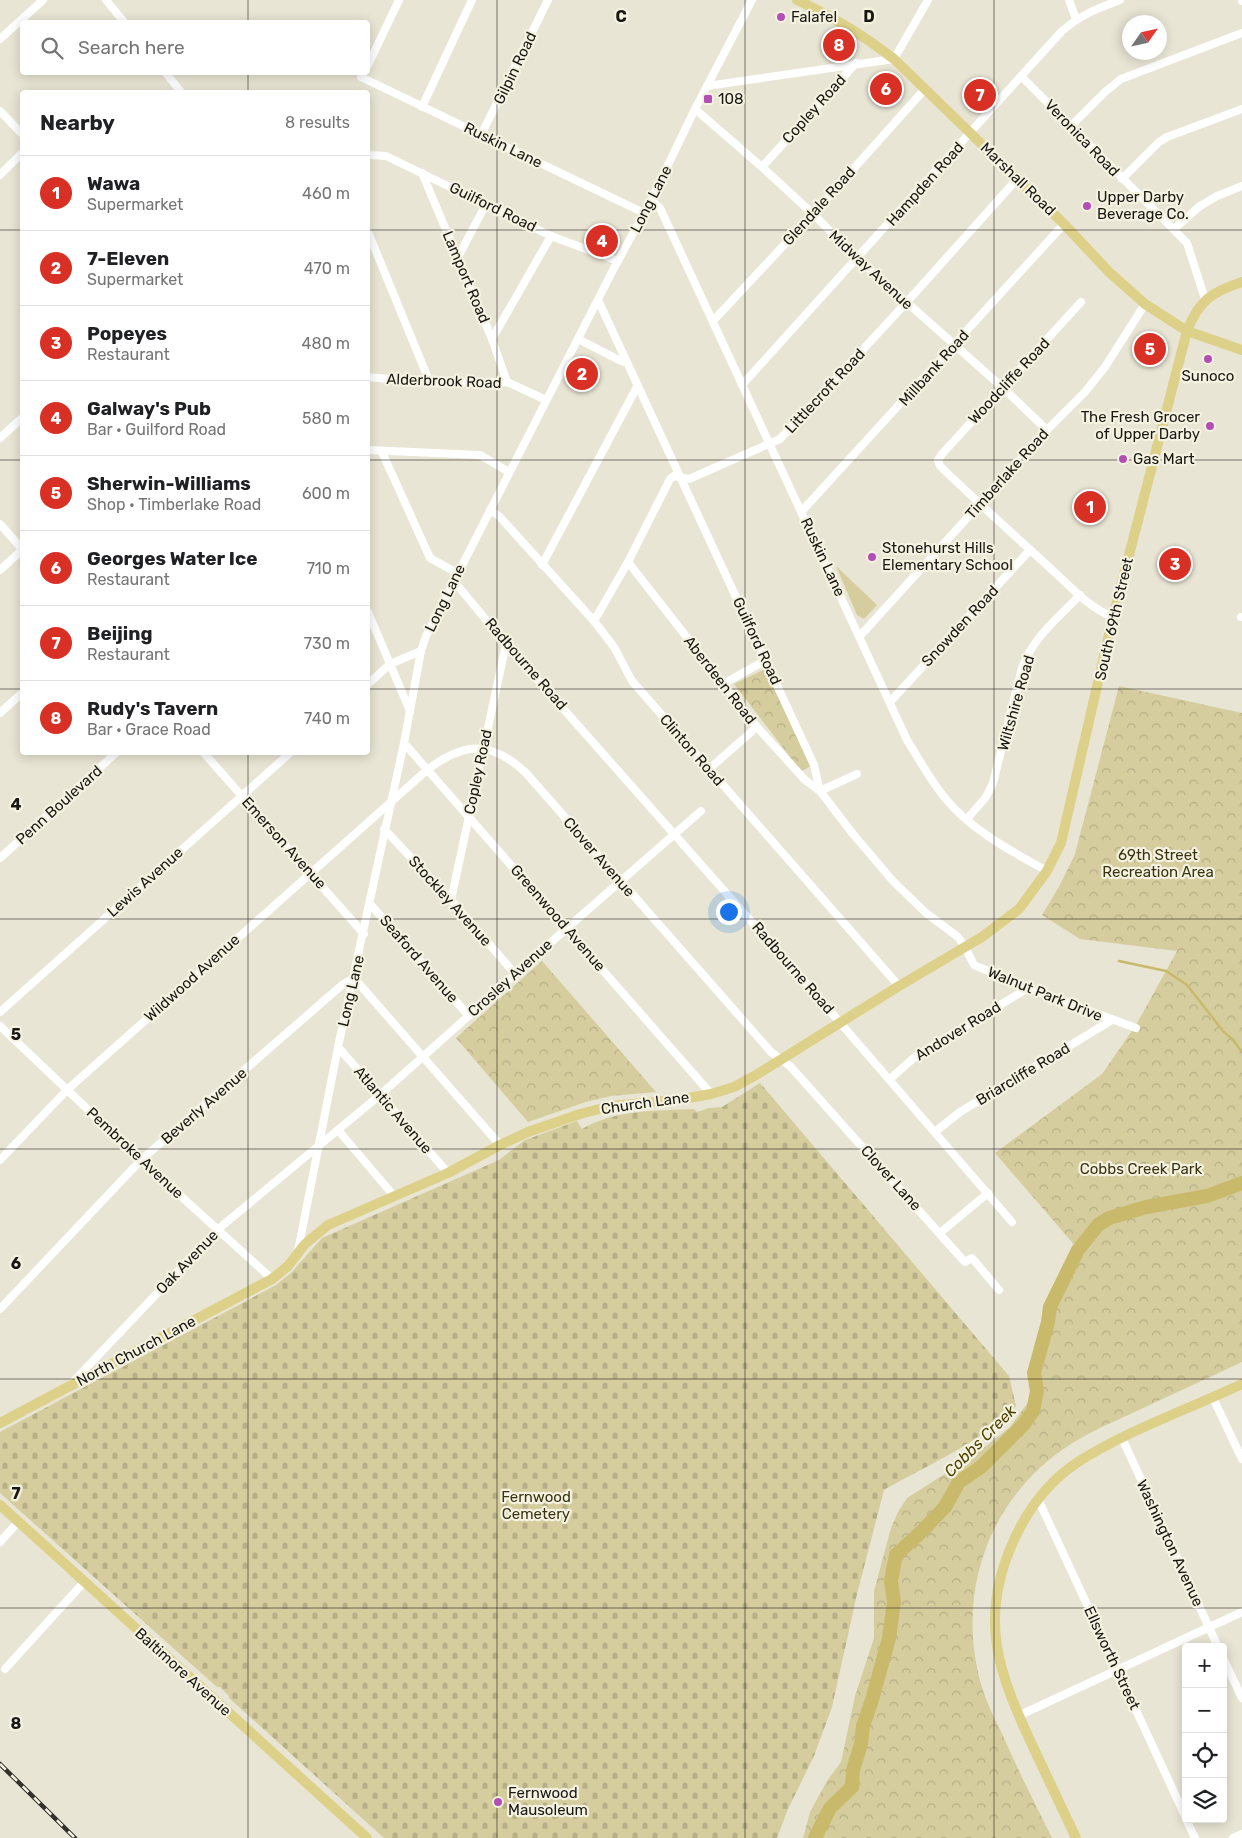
<!DOCTYPE html>
<meta charset="utf-8">
<style>
:root{--surface:#fff;--page:#f6f6f6;--text:#202124;--muted:#757577;--line:#e0e0e0;--accent:#d93025}
body{margin:0;font-family:Rubik,sans-serif;background:var(--page);color:var(--text)}
.controls{position:absolute;right:15px;bottom:15px;display:grid;overflow:hidden;border-radius:5px;box-shadow:0 2px 12px #0003}
.controls button{width:45px;height:45px;display:grid;place-items:center;padding:0;border:0;border-bottom:1px solid var(--line);background:var(--surface);color:var(--text);font:25px sans-serif}
.compass{position:absolute;left:1122px;top:15px;width:45px;height:45px;border-radius:50%;background:var(--surface);box-shadow:0 2px 12px #0003;rotate:56deg}
.you{position:absolute;left:728px;top:911px;width:18px;height:18px;margin:-12px;border:4px solid #fff;border-radius:50%;background:#1a73e8;box-shadow:0 0 0 8px #1a73e833}
.badge{display:grid;place-items:center;width:32px;height:32px;border-radius:50%;background:var(--accent);color:#fff;font-size:16px;font-weight:700}
.pin{position:absolute;translate:-50% -50%;border:2px solid #fff;box-shadow:0 1px 5px #0006}
.list{margin:0;padding:0;list-style:none}
h2{display:flex;justify-content:space-between;align-items:center;height:65px;margin:0;padding:0 20px;font-size:21px}
h2 small{font-size:16px;font-weight:400;color:var(--muted)}
.list li{display:grid;grid-template-columns:32px 1fr auto;gap:15px;align-items:center;box-sizing:border-box;height:75px;padding:0 20px;border-top:1px solid var(--line)}
.list b{display:block;font-size:19px;white-space:nowrap}
.list p{margin:0;font-size:16px;white-space:nowrap;color:var(--muted)}
.list em{font-size:16px;font-style:normal;color:var(--muted)}
.icon{flex:none;width:28px;height:28px;fill:none;stroke:currentColor;stroke-width:2;stroke-linecap:round;stroke-linejoin:round}
.map{position:relative;flex:none;width:1242px;height:1838px;overflow:hidden}
.search{position:absolute;background:var(--surface);box-shadow:0 2px 12px #0003;left:20px;top:20px;width:350px;height:55px;display:flex;align-items:center;gap:12px;box-sizing:border-box;padding:0 18px;border-radius:5px;color:var(--muted);font-size:19px}
.panel{position:absolute;background:var(--surface);box-shadow:0 2px 12px #0003;left:20px;top:90px;width:350px;height:665px;border-radius:5px}
.map>svg:first-child{display:block}
.grass{fill:#d5cd9e}
.cemetery{fill:url(#cemetery-stones)}
.park{fill:url(#park-crowns)}
.lines{fill:none;stroke-linecap:round;stroke-linejoin:round}
.stream{stroke:#c9ba6b;stroke-width:2.5}
.river{stroke:#c9ba6b;stroke-width:14}
.minor{stroke:#fff;stroke-width:8}
.major{stroke:#ddd089;stroke-width:10}
.rail-casing{stroke:#32312a;stroke-width:4.5}
.rail{stroke:#f5f2e1;stroke-width:2.5;stroke-dasharray:8;stroke-linecap:butt}
.grid{fill:none;stroke:#191812;stroke-width:1;stroke-opacity:0.55}
.poi-dot{fill:#b34eb4;stroke:#f5f2e1;stroke-width:2}
.labels{text-anchor:middle;dominant-baseline:central;stroke-width:4.5;stroke-linejoin:round;paint-order:stroke}
.poi-label{font-size:15px;fill:#191812;stroke:#f5f2e1;text-anchor:start}
.street-label{font-size:15px;fill:#191812;stroke:#f5f2e1}
.park-label{font-size:15px;fill:#3a3411;stroke:#f5f2e1}
.water-label{font-size:16px;font-style:italic;fill:#4e4300;stroke:#f5f2e1}
.grid-label{font-size:16px;text-anchor:middle;font-weight:bold;fill:#191812;stroke:#f5f2e1;stroke-width:4.5;stroke-linejoin:round;paint-order:stroke}
</style>
<div class="map">
<svg width="1242" height="1838" viewBox="0 0 1242 1838">
<defs>
<pattern id="cemetery-stones" width="16" height="16" patternUnits="userSpaceOnUse" patternTransform="scale(1.25)"><rect width="16" height="16" fill="#d5cd9e"/><path d="M2 7V4a2 2 0 0 1 4 0v3zM10 15v-3a2 2 0 0 1 4 0v3z" fill="#b6af87"/></pattern>
<pattern id="park-crowns" width="20" height="18" patternUnits="userSpaceOnUse" patternTransform="scale(1.25)"><rect width="20" height="18" fill="#d5cd9e"/><path d="M2 6a3 3 0 1 1 6 0M12 15a3 3 0 1 1 6 0" fill="none" stroke="#b6af87"/></pattern>
</defs>
<rect width="100%" height="100%" fill="#e8e5d4"/>
<polygon class="grass" points="836,566 877,605 864,619 857,615"/>
<path class="cemetery" d="M760 1083 1009 1376 1016 1406C979 1444 929 1464 884 1490L857 1594 832 1707 814 1756 788 1809 777 1838H384L229 1698V1696L220 1687H217L190 1663 0 1493V1432L276 1285 291 1273 322 1238 499 1160 525 1140 577 1121 582 1129C616 1109 656 1111 694 1109L697 1112 709 1108 722 1107Z"/>
<g class="park">
<polygon points="765,669 811,766 801,771 734,684"/>
<path d="M1119 686 1242 713V1362C1208 1378 1173 1394 1139 1410 1113 1422 1086 1433 1062 1450 987 1503 956 1595 981 1684 986 1702 995 1719 1003 1736 1018 1770 1035 1804 1052 1838H803L810 1812 827 1781 841 1762 855 1696 874 1638V1591L891 1528 898 1512 907 1498 976 1454 1010 1427 1029 1401 1033 1388 1035 1352 1053 1290 1065 1263 1076 1247 995 1153 1102 1074 1136 1025 1177 951 1080 939 1042 915 1060 885 1075 854Z"/>
<polygon points="542,961 656,1092 611,1096 586,1102 528,1122 456,1038"/>
</g>
<g class="lines">
<polyline class="stream" points="1119,961 1166,971 1187,985 1223,1031 1233,1040 1242,1052"/>
<polyline class="river" points="815,1838 830,1808 852,1787 853,1770 861,1744 863,1726 872,1700 889,1638 894,1602 891,1581 896,1555 920,1533 945,1507 959,1482 981,1467 1024,1424 1033,1411 1037,1391 1034,1373 1048,1322 1050,1307 1078,1250 1098,1225 1109,1218 1146,1207 1207,1196 1242,1183"/>
<g class="minor">
<polyline points="106,0 124,22"/>
<polyline points="1069,0 1076,19"/>
<polyline points="1242,0 1242,1"/>
<polyline points="0,39 43,0"/>
<polyline points="368,65 399,0"/>
<polyline points="165,72 181,92"/>
<polyline points="364,72 361,77 644,213"/>
<polyline points="1021,76 1187,243 1205,299"/>
<polyline points="707,86 894,59 928,0"/>
<polyline points="422,107 472,0"/>
<polyline points="695,109 762,167 813,214 858,259 1002,387 1047,430"/>
<polyline points="0,111 22,134"/>
<polyline points="1071,126 1105,92 1121,79 1242,33"/>
<polyline points="481,135 548,0"/>
<polyline points="368,155 386,156 551,236 618,261"/>
<polyline points="762,167 856,63"/>
<polyline points="422,173 492,339 507,382"/>
<polyline points="0,175 22,153"/>
<polyline points="1122,179 1159,142 1167,137 1242,109"/>
<path d="M651 200 660 208 907 740C919 759 930 780 945 798 971 830 1011 851 1047 871"/>
<polyline points="1174,229 1200,206 1217,196 1242,186"/>
<polyline points="368,232 430,383"/>
<polyline points="458,257 486,204"/>
<polyline points="598,300 814,765 820,791 853,834 893,881 926,913 958,937 965,947 974,965 1028,988 1136,1028"/>
<path d="M1081 302 942 454 938 460 940 466C976 501 1013 534 1050 568 1070 586 1089 608 1113 617"/>
<polyline points="713,321 813,214 924,90"/>
<polyline points="492,339 551,236"/>
<polyline points="578,339 619,360 627,363"/>
<polyline points="368,377 430,383 507,382 546,400"/>
<path d="M742 385 1061 32C1080 15 1096 9 1120 0"/>
<polyline points="0,438 22,418"/>
<polyline points="368,450 480,455 509,472"/>
<polyline points="382,452 430,558 457,573"/>
<polyline points="490,510 499,516 594,621 614,647 632,681 899,986"/>
<polyline points="802,511 1064,224"/>
<polyline points="0,524 22,549"/>
<polyline points="628,562 757,727 805,780 820,791 857,774"/>
<polyline points="542,565 638,385"/>
<polyline points="0,570 22,550"/>
<polyline points="452,582 458,586 506,644 811,989 1012,1222"/>
<polyline points="368,612 410,711"/>
<polyline points="1241,617 1242,617"/>
<polyline points="594,621 628,562 670,479 674,476 689,479 780,439 906,303 1018,178"/>
<polyline points="860,636 1047,430 1085,392 1105,367 1145,304"/>
<polyline points="368,684 390,664 421,651"/>
<polyline points="723,684 766,660"/>
<polyline points="890,702 1030,550"/>
<polyline points="0,713 22,693"/>
<polyline points="404,743 711,1094"/>
<polyline points="203,752 364,934"/>
<polyline points="709,769 757,727"/>
<path d="M967 819 986 797 993 783 1022 668C1033 637 1058 618 1080 595"/>
<polyline points="384,829 451,900 515,974"/>
<polyline points="0,858 117,752"/>
<polyline points="451,900 506,644"/>
<polyline points="370,904 468,1015"/>
<polyline points="0,1012 291,752"/>
<polyline points="0,1026 141,1160 272,1279"/>
<polyline points="338,1047 448,1173"/>
<polyline points="890,1079 916,1056 1028,988"/>
<polyline points="338,1130 394,1196"/>
<polyline points="936,1131 960,1112 1112,1020"/>
<path d="M0 1160 68 1089 427 770C464 742 491 740 526 773L771 1052 790 1066 963 1260 965 1262 972 1258 999 1290"/>
<polyline points="940,1233 988,1193"/>
<polyline points="298,1251 338,1047 404,743 421,651 426,636 613,270 651,200 695,109 752,0"/>
<polyline points="0,1309 141,1160 342,985 354,978 500,1145"/>
<polyline points="72,1383 217,1230 380,1095 567,928 701,811"/>
<polyline points="1213,1398 1242,1459"/>
<polyline points="1122,1438 1218,1647"/>
<polyline points="1038,1499 1186,1818"/>
<polyline points="0,1542 18,1522"/>
<polyline points="1223,1658 1242,1698"/>
<polyline points="5,1669 84,1582"/>
<polyline points="1018,1716 1242,1612"/>
<polyline points="1186,1819 1195,1838"/>
<polyline points="1233,1838 1242,1834"/>
</g>
<g class="major">
<path d="M797 0C832 16 863 35 894 59L1064 224 1109 272 1145 304 1187 331 1242 350"/>
<path d="M0 1423 272 1279 288 1266 305 1244 328 1225 448 1173 500 1145 528 1132 580 1114 611 1106 677 1100 711 1094 734 1087 756 1075 899 986 982 937 1019 909 1047 871 1061 843 1113 617 1187 331C1199 300 1212 292 1242 282"/>
<polyline points="0,1505 367,1838"/>
<path d="M1076 1838C1062 1808 1048 1779 1034 1749 999 1674 977 1620 1014 1540 1028 1509 1049 1481 1078 1462 1126 1431 1189 1409 1242 1384"/>
</g>
<g class="rail-casing">
<polyline id="rail" points="0,1764 75,1838"/>
</g>
<use href="#rail" class="rail"/>
</g>
<path class="grid" d="M248 0V22M497 0V1838M745 0V1838M994 0V1838M248 72V92M0 230H22M368 230H1242M0 460H22M368 460H1242M0 689H22M368 689H1242M248 752V1838M0 919H1242M0 1149H1242M0 1379H1242M0 1608H1242"/>
<g class="poi-dot">
<circle cx="781" cy="17" r="5"/>
<rect x="703" y="94" width="10" height="10" rx="2.5"/>
<circle cx="1087" cy="206" r="5"/>
<circle cx="1208" cy="359" r="5"/>
<circle cx="1210" cy="426" r="5"/>
<circle cx="1123" cy="459" r="5"/>
<circle cx="872" cy="557" r="5"/>
<circle cx="498" cy="1802" r="5"/>
</g>
<g class="labels">
<g class="poi-label">
<text x="791" y="17">Falafel</text>
<text x="718" y="99">108</text>
<text x="1097" y="197">Upper Darby<tspan x="1097" dy="17">Beverage Co.</tspan></text>
<text x="1208" y="376" text-anchor="middle">Sunoco</text>
<text x="1200" y="417" text-anchor="end">The Fresh Grocer<tspan x="1200" dy="17">of Upper Darby</tspan></text>
<text x="1133" y="459">Gas Mart</text>
<text x="882" y="548">Stonehurst Hills<tspan x="882" dy="17">Elementary School</tspan></text>
<text x="508" y="1793">Fernwood<tspan x="508" dy="17">Mausoleum</tspan></text>
</g>
<g class="street-label">
<text transform="translate(515 68) rotate(-64)">Gilpin Road</text>
<text transform="translate(814 109) rotate(-48)">Copley Road</text>
<text transform="translate(1082 138) rotate(46)">Veronica Road</text>
<text transform="translate(503 145) rotate(26)">Ruskin Lane</text>
<text transform="translate(1018 179) rotate(44)">Marshall Road</text>
<text transform="translate(925 184) rotate(-48)">Hampden Road</text>
<text transform="translate(651 199) rotate(-63)">Long Lane</text>
<text transform="translate(819 206) rotate(-48)">Glendale Road</text>
<text transform="translate(493 207) rotate(26)">Guilford Road</text>
<text transform="translate(871 270) rotate(43)">Midway Avenue</text>
<text transform="translate(466 277) rotate(67)">Lamport Road</text>
<text transform="translate(934 368) rotate(-48)">Millbank Road</text>
<text transform="translate(444 381) rotate(2)">Alderbrook Road</text>
<text transform="translate(1009 381) rotate(-47)">Woodcliffe Road</text>
<text transform="translate(825 391) rotate(-47)">Littlecroft Road</text>
<text transform="translate(1007 474) rotate(-48)">Timberlake Road</text>
<text transform="translate(823 557) rotate(65)">Ruskin Lane</text>
<text transform="translate(445 598) rotate(-64)">Long Lane</text>
<text transform="translate(1114 619) rotate(-77)">South 69th Street</text>
<text transform="translate(960 626) rotate(-47)">Snowden Road</text>
<text transform="translate(757 641) rotate(65)">Guilford Road</text>
<text transform="translate(526 664) rotate(49)">Radbourne Road</text>
<text transform="translate(720 680) rotate(52)">Aberdeen Road</text>
<text transform="translate(1016 703) rotate(-74)">Wiltshire Road</text>
<text transform="translate(692 750) rotate(49)">Clinton Road</text>
<text transform="translate(478 772) rotate(-78)">Copley Road</text>
<text transform="translate(59 805) rotate(-42)">Penn Boulevard</text>
<text transform="translate(284 843) rotate(48)">Emerson Avenue</text>
<text transform="translate(599 857) rotate(49)">Clover Avenue</text>
<text transform="translate(145 882) rotate(-42)">Lewis Avenue</text>
<text transform="translate(450 901) rotate(48)">Stockley Avenue</text>
<text transform="translate(558 918) rotate(49)">Greenwood Avenue</text>
<text transform="translate(419 959) rotate(49)">Seaford Avenue</text>
<text transform="translate(793 968) rotate(49)">Radbourne Road</text>
<text transform="translate(192 978) rotate(-42)">Wildwood Avenue</text>
<text transform="translate(510 978) rotate(-42)">Crosley Avenue</text>
<text transform="translate(351 991) rotate(-77)">Long Lane</text>
<text transform="translate(1045 994) rotate(22)">Walnut Park Drive</text>
<text transform="translate(958 1031) rotate(-32)">Andover Road</text>
<text transform="translate(1023 1074) rotate(-31)">Briarcliffe Road</text>
<text transform="translate(645 1103) rotate(-8)">Church Lane</text>
<text transform="translate(204 1106) rotate(-41)">Beverly Avenue</text>
<text transform="translate(393 1110) rotate(49)">Atlantic Avenue</text>
<text transform="translate(135 1153) rotate(43)">Pembroke Avenue</text>
<text transform="translate(891 1178) rotate(48)">Clover Lane</text>
<text transform="translate(187 1262) rotate(-46)">Oak Avenue</text>
<text transform="translate(136 1351) rotate(-28)">North Church Lane</text>
<text transform="translate(1170 1543) rotate(65)">Washington Avenue</text>
<text transform="translate(1112 1658) rotate(65)">Ellsworth Street</text>
<text transform="translate(183 1672) rotate(42)">Baltimore Avenue</text>
</g>
<g class="park-label">
<text x="1158" y="855">69th Street<tspan x="1158" dy="17">Recreation Area</tspan></text>
<text x="1141" y="1169">Cobbs Creek Park</text>
<text x="536" y="1497">Fernwood<tspan x="536" dy="17">Cemetery</tspan></text>
</g>
<g class="water-label">
<text transform="translate(980 1441) rotate(-45)">Cobbs Creek</text>
</g>
</g>
<g class="grid-label">
<text x="621" y="22">C</text>
<text x="869" y="22">D</text>
<text x="16" y="810">4</text>
<text x="16" y="1040">5</text>
<text x="16" y="1269">6</text>
<text x="16" y="1499">7</text>
<text x="16" y="1729">8</text>
</g>
</svg>
<div class="controls">
<button>+</button>
<button>−</button>
<button><svg class="icon" aria-label="locate" viewBox="0 0 24 24"><circle cx="12" cy="12" r="6"/><path d="M12 2v4M12 18v4M2 12h4M18 12h4"/></svg></button>
<button><svg class="icon" aria-label="layers" viewBox="0 0 24 24"><path d="M12 4l9 5-9 5-9-5zM3 14l9 5 9-5"/></svg></button>
</div>
<svg class="compass" viewBox="-18 -18 36 36"><path d="M0-13l5 13h-10z" fill="#e53935"/><path d="M0 13l5-13h-10z" fill="#757577"/></svg>
<div class="you"></div>
<div class="pin badge" style="left:1090px;top:507px">1</div>
<div class="pin badge" style="left:582px;top:374px">2</div>
<div class="pin badge" style="left:1175px;top:564px">3</div>
<div class="pin badge" style="left:602px;top:241px">4</div>
<div class="pin badge" style="left:1150px;top:349px">5</div>
<div class="pin badge" style="left:886px;top:89px">6</div>
<div class="pin badge" style="left:980px;top:95px">7</div>
<div class="pin badge" style="left:839px;top:45px">8</div>
<div class="search"><svg class="icon" aria-label="search" viewBox="0 0 24 24"><circle cx="10" cy="10" r="6"/><path d="M15 15l6 6"/></svg>Search here</div>
<section class="panel">
<h2>Nearby<small>8 results</small></h2>
<ul class="list">
<li><span class="badge">1</span><div><b>Wawa</b><p>Supermarket</p></div><em>460 m</em></li>
<li><span class="badge">2</span><div><b>7-Eleven</b><p>Supermarket</p></div><em>470 m</em></li>
<li><span class="badge">3</span><div><b>Popeyes</b><p>Restaurant</p></div><em>480 m</em></li>
<li><span class="badge">4</span><div><b>Galway's Pub</b><p>Bar · Guilford Road</p></div><em>580 m</em></li>
<li><span class="badge">5</span><div><b>Sherwin-Williams</b><p>Shop · Timberlake Road</p></div><em>600 m</em></li>
<li><span class="badge">6</span><div><b>Georges Water Ice</b><p>Restaurant</p></div><em>710 m</em></li>
<li><span class="badge">7</span><div><b>Beijing</b><p>Restaurant</p></div><em>730 m</em></li>
<li><span class="badge">8</span><div><b>Rudy's Tavern</b><p>Bar · Grace Road</p></div><em>740 m</em></li>
</ul>
</section>
</div>
